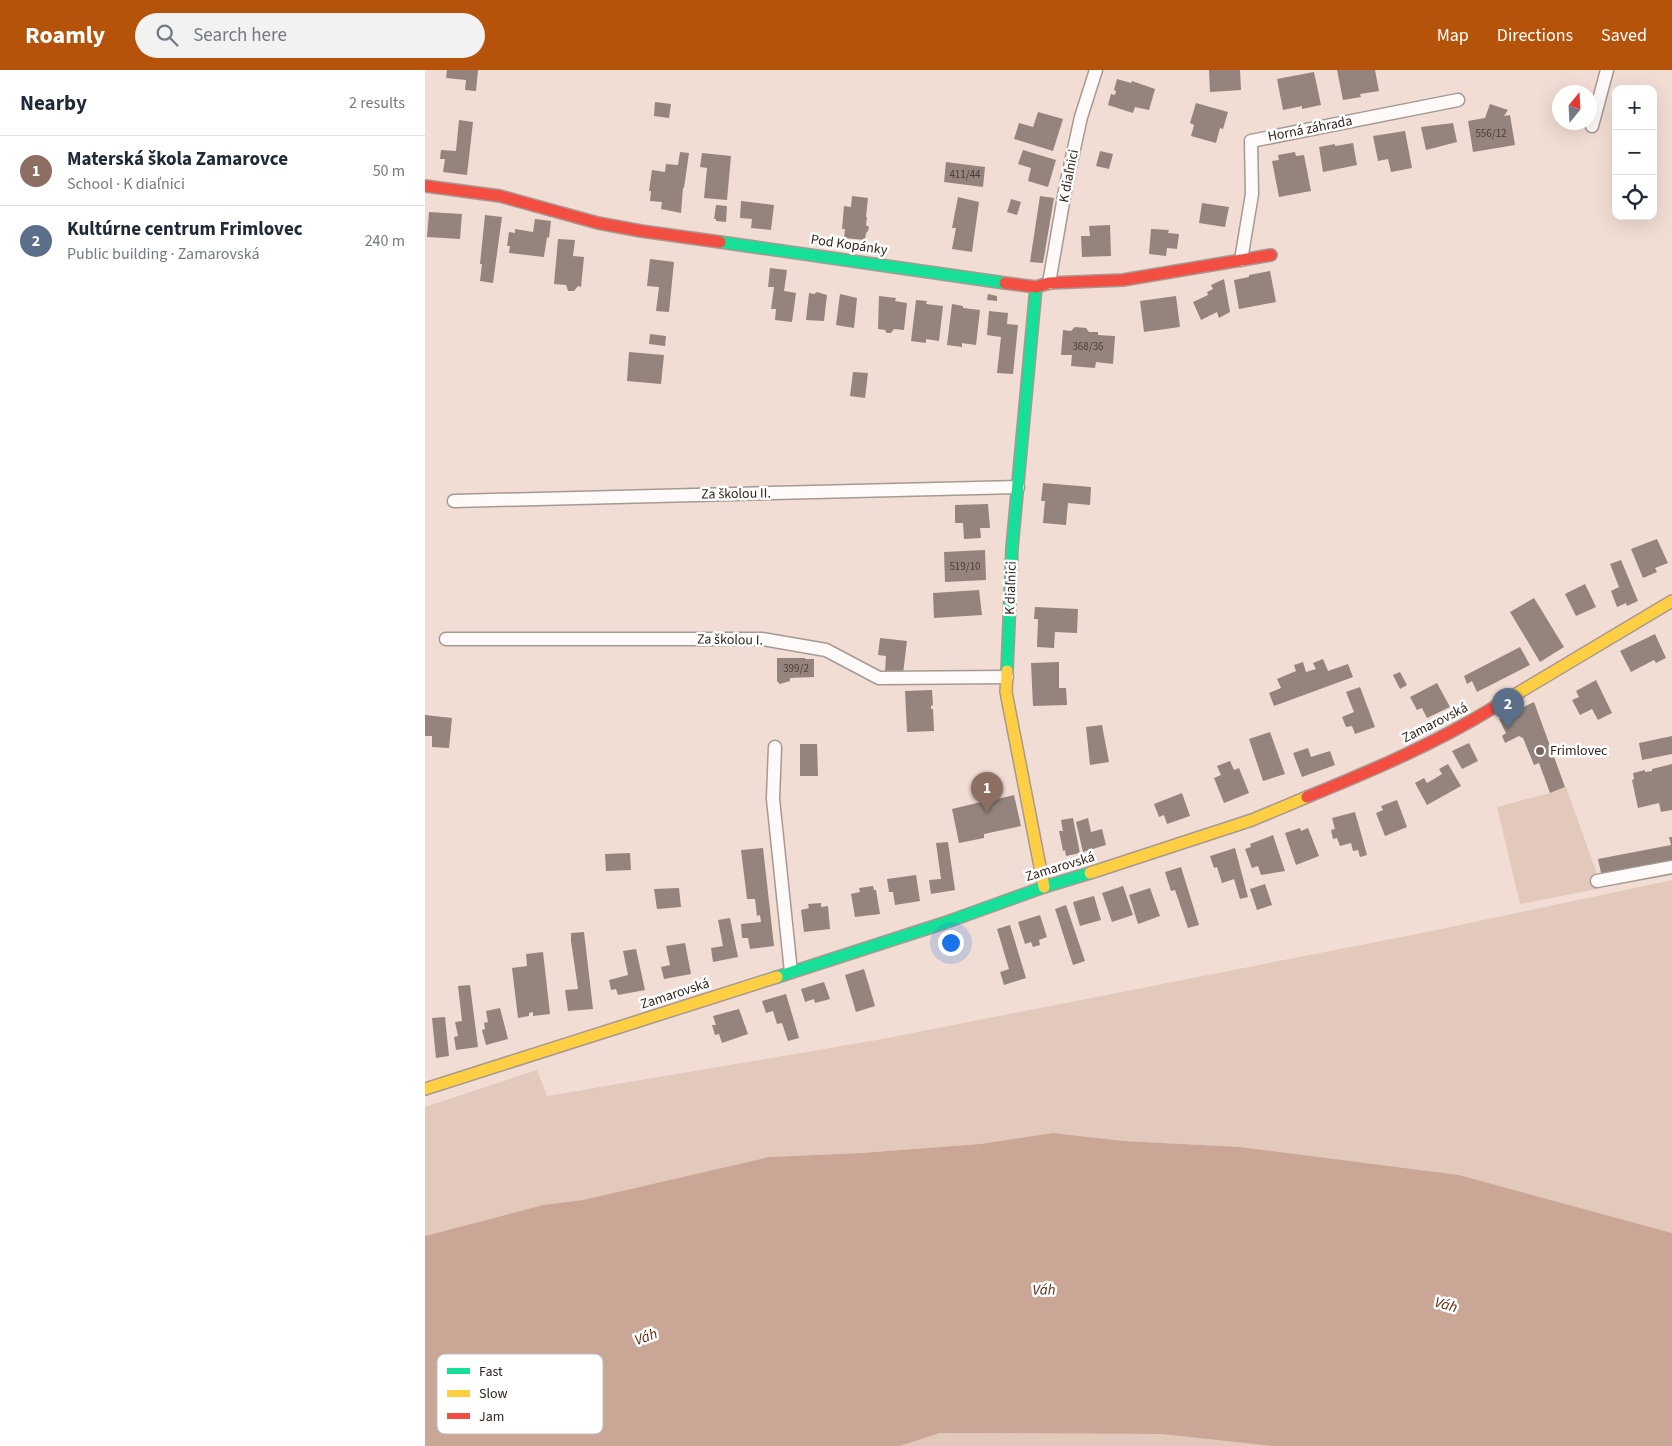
<!DOCTYPE html>
<meta charset="utf-8">
<style>
:root{--surface:#fff;--page:#f2f2f3;--text:#1f2937;--muted:#747a83;--line:#e0e1e3;--accent:#b45309}
body{margin:0;font-family:"Source Sans 3",sans-serif;background:var(--page);color:var(--text)}
.controls{position:absolute;right:15px;top:15px;display:grid;overflow:hidden;border-radius:10px;box-shadow:0 5px 20px #0002}
.controls button{width:45px;height:45px;display:grid;place-items:center;padding:0;border:0;border-bottom:1px solid var(--line);background:var(--surface);color:var(--text);font:25px sans-serif}
.compass{position:absolute;left:1127px;top:15px;width:45px;height:45px;border-radius:50%;background:var(--surface);box-shadow:0 5px 20px #0002;rotate:18deg}
.you{position:absolute;left:525px;top:872px;width:18px;height:18px;margin:-12px;border:4px solid #fff;border-radius:50%;background:#1a73e8;box-shadow:0 0 0 8px #1a73e833}
.badge{display:grid;place-items:center;width:32px;height:32px;border-radius:50%;background:var(--accent);color:#fff;font-size:16px;font-weight:700}
.pin{position:absolute;translate:-50% -41px;filter:drop-shadow(0 1px 2px #0008)}
.pin::after{content:'';position:absolute;top:26px;width:18px;height:15px;background:inherit;clip-path:polygon(0 0,100% 0,50% 100%)}
.list{margin:0;padding:0;list-style:none}
h2{display:flex;justify-content:space-between;align-items:center;height:65px;margin:0;padding:0 20px;font-size:21px}
h2 small{font-size:16px;font-weight:400;color:var(--muted)}
.list li{display:grid;grid-template-columns:32px 1fr auto;gap:15px;align-items:center;box-sizing:border-box;height:70px;padding:0 20px;border-top:1px solid var(--line)}
.list b{display:block;font-size:19px;white-space:nowrap}
.list p{margin:0;font-size:16px;white-space:nowrap;color:var(--muted)}
.list em{font-size:16px;font-style:normal;color:var(--muted)}
.icon{flex:none;width:28px;height:28px;fill:none;stroke:currentColor;stroke-width:2;stroke-linecap:round;stroke-linejoin:round}
.map{position:relative;flex:none;width:1247px;height:1376px;overflow:hidden}
header{display:flex;align-items:center;gap:30px;box-sizing:border-box;height:70px;padding:0 25px;background:var(--accent);color:#fff}
header strong{font-size:24px}
nav{display:flex;gap:28px;margin-inline-start:auto;font-size:18px}
.search{width:350px;height:45px;background:var(--page);display:flex;align-items:center;gap:12px;box-sizing:border-box;padding:0 18px;border-radius:28px;color:var(--muted);font-size:19px}
main{display:flex}
aside{flex:1;background:var(--surface)}
.map>svg:first-child{display:block}
.green{fill:#e3c8bc}
.water{fill:#caa696}
.building{fill:#94847d}
.lines{fill:none;stroke-linecap:round;stroke-linejoin:round}
.street-casing{stroke:#a79992;stroke-width:15}
.fast-casing{stroke:#a79992;stroke-width:14}
.slow-casing{stroke:#a79992;stroke-width:14}
.jam-casing{stroke:#a79992;stroke-width:14}
.street{stroke:#fdfaf9;stroke-width:12}
.fast{stroke:#16e098;stroke-width:11}
.slow{stroke:#ffcf43;stroke-width:11}
.jam{stroke:#f24e42;stroke-width:11}
.poi-dot{fill:#76655e;stroke:#fff;stroke-width:2}
.labels{text-anchor:middle;dominant-baseline:central;stroke-width:5;stroke-linejoin:round;paint-order:stroke}
.number-label{font-size:11px;fill:#4b3d36}
.street-label{font-size:14px;fill:#33251f;stroke:#fff}
.poi-label{font-size:14px;fill:#33251f;stroke:#fff;text-anchor:start}
.water-label{font-size:15px;font-style:italic;fill:#602a0d;stroke:#fff}
.key{fill:#fff;stroke:#c2bebc;stroke-width:1}
.key-label{font-size:14px;fill:#33251f}
</style>
<header>
<strong>Roamly</strong>
<div class="search"><svg class="icon" aria-label="search" viewBox="0 0 24 24"><circle cx="10" cy="10" r="6"/><path d="M15 15l6 6"/></svg>Search here</div>
<nav><a>Map</a><a>Directions</a><a>Saved</a></nav>
</header>
<main>
<aside>
<h2>Nearby<small>2 results</small></h2>
<ul class="list">
<li><span class="badge" style="background:#8d6e63">1</span><div><b>Materská škola Zamarovce</b><p>School · K diaľnici</p></div><em>50 m</em></li>
<li><span class="badge" style="background:#5c6f8a">2</span><div><b>Kultúrne centrum Frimlovec</b><p>Public building · Zamarovská</p></div><em>240 m</em></li>
</ul>
</aside>
<div class="map">
<svg width="1247" height="1376" viewBox="0 0 1247 1376">
<rect width="100%" height="100%" fill="#f1ddd4"/>
<g class="green">
<polygon points="1141,717 1177,818 1095,834 1072,737 1125,723"/>
<polygon points="1247,810 1247,1163 1034,1105 815,1077 699,1071 628,1063 555,1074 436,1083 344,1087 158,1130 118,1135 0,1166 0,1037 112,1000 122,1026 452,970 1007,861"/>
<polygon points="515,1363 736,1364 848,1376 475,1376"/>
</g>
<polygon class="water" points="628,1063 699,1071 815,1077 1034,1105 1247,1163 1247,1376 848,1376 736,1364 515,1363 475,1376 0,1376 0,1166 118,1135 158,1130 344,1087 436,1083 555,1074"/>
<g class="building">
<polygon points="22,0 53,0 51,21 40,20 41,10 21,8"/>
<polygon points="784,0 815,0 816,20 785,22"/>
<polygon points="912,0 950,0 954,21 935,24 936,27 918,30"/>
<polygon points="889,2 896,35 877,39 877,36 858,40 852,9"/>
<polygon points="692,9 706,13 707,11 730,19 724,40 710,37 708,43 683,35 686,24 690,25 691,21 689,20"/>
<polygon points="230,32 246,34 244,48 229,46"/>
<polygon points="771,33 803,42 798,59 795,58 791,73 766,66 769,55 765,53"/>
<polygon points="1065,34 1083,40 1079,46 1085,45 1090,75 1048,82 1043,51 1060,48"/>
<polygon points="613,42 638,49 628,81 589,69 594,53 608,57"/>
<polygon points="34,50 48,52 42,105 18,102 20,89 15,89 16,80 31,81"/>
<polygon points="1028,53 1032,72 1001,80 996,57"/>
<polygon points="980,61 987,98 966,102 963,89 953,91 948,66"/>
<polygon points="928,73 932,95 898,102 894,77 910,74 910,76"/>
<polygon points="598,80 631,90 623,117 603,111 606,98 593,94"/>
<polygon points="675,81 688,84 684,99 671,96"/>
<polygon points="255,82 264,83 259,118 258,118 256,143 236,139 237,132 225,131 226,121 224,121 227,100 240,102 241,94 253,95"/>
<polygon points="870,82 871,86 879,85 886,121 854,127 847,91 854,90 853,85"/>
<polygon points="277,83 306,86 302,130 279,128 282,98 275,97"/>
<polygon points="521,92 560,97 558,117 519,112"/>
<polygon points="427,126 443,128 441,147 442,147 441,155 444,157 443,161 441,163 440,170 419,168 420,159 417,159 419,136 426,137"/>
<polygon points="615,126 629,128 618,193 605,192"/>
<polygon points="533,127 554,132 547,182 527,179 531,158 527,158"/>
<polygon points="586,129 596,132 592,145 582,142"/>
<polygon points="316,131 349,135 346,160 326,158 327,149 315,148"/>
<polygon points="777,133 804,137 800,157 774,153"/>
<polygon points="291,135 302,136 301,152 291,151 291,149 289,149"/>
<polygon points="4,142 37,144 35,169 2,167"/>
<polygon points="60,145 77,147 68,213 55,211 57,194 55,194"/>
<polygon points="110,149 126,151 124,168 122,167 119,187 84,183 85,176 82,176 84,162 90,163 90,159 108,162"/>
<polygon points="685,155 686,186 657,187 656,166 665,166 664,156"/>
<polygon points="726,159 744,160 743,163 754,164 752,179 742,178 741,186 724,184"/>
<polygon points="133,169 150,170 148,186 159,187 156,217 153,216 149,221 143,221 141,215 129,214"/>
<polygon points="225,189 249,192 244,242 231,241 234,217 222,216"/>
<polygon points="345,198 362,200 359,221 371,223 367,252 350,250 351,239 346,239 349,217 343,217"/>
<polygon points="845,201 851,232 814,239 809,210 824,207 824,205"/>
<polygon points="799,209 805,242 794,248 792,242 776,250 768,232 783,225 782,222 788,219 786,215"/>
<polygon points="392,222 402,225 399,251 381,250 384,223 389,224"/>
<polygon points="415,224 432,228 429,258 411,255"/>
<polygon points="563,224 572,226 572,231 562,230"/>
<polygon points="454,226 471,228 470,231 482,233 479,260 469,259 466,263 462,263 460,260 453,259"/>
<polygon points="751,226 755,257 719,262 715,231"/>
<polygon points="491,230 502,231 501,234 518,236 514,271 501,269 501,273 486,271"/>
<polygon points="527,234 538,236 538,238 555,240 551,275 537,273 537,277 522,275"/>
<polygon points="564,241 583,243 582,254 593,255 588,304 572,303 576,267 562,265"/>
<polygon points="650,257 661,258 664,262 673,262 673,265 690,266 688,294 671,292 670,298 646,296 647,285 636,285 638,260 646,261"/>
<polygon points="225,264 241,266 240,276 224,274"/>
<polygon points="204,282 239,285 236,314 202,311"/>
<polygon points="428,302 443,303 440,328 425,326"/>
<polygon points="618,413 666,417 665,435 643,433 641,455 618,453 620,431 616,431"/>
<polygon points="563,434 565,458 555,458 556,468 539,469 538,453 530,453 530,435"/>
<polygon points="1232,469 1243,493 1230,498 1232,502 1218,508 1206,479"/>
<polygon points="560,480 561,510 520,512 519,482"/>
<polygon points="1196,490 1213,531 1202,536 1201,533 1192,537 1186,521 1194,517 1185,494"/>
<polygon points="1160,514 1171,537 1151,546 1140,524"/>
<polygon points="554,520 557,545 509,548 508,523"/>
<polygon points="1109,528 1139,577 1115,592 1085,542"/>
<polygon points="610,537 653,539 652,563 630,562 629,578 612,577 613,549 609,549"/>
<polygon points="1230,564 1241,588 1231,593 1229,590 1206,602 1195,581"/>
<polygon points="455,568 482,571 478,604 460,602 461,586 453,585"/>
<polygon points="1095,577 1105,595 1052,622 1047,611 1042,614 1039,606"/>
<polygon points="352,588 380,588 380,589 389,589 389,607 365,608 365,611 355,614 352,611"/>
<polygon points="898,589 903,601 923,594 928,607 849,636 844,623 856,618 852,609 871,601 869,595 878,592 881,602 891,599 888,593"/>
<polygon points="634,592 634,618 641,618 642,635 608,636 606,593"/>
<polygon points="975,602 982,615 975,619 968,605"/>
<polygon points="1171,610 1187,643 1173,650 1167,639 1155,645 1147,630 1154,627 1151,621"/>
<polygon points="1012,613 1025,637 1002,648 997,638 992,640 985,627"/>
<polygon points="935,617 950,657 930,664 927,656 921,657 917,647 929,642 921,622"/>
<polygon points="507,620 508,635 506,636 506,639 508,639 509,661 482,662 480,621"/>
<polygon points="1109,632 1140,717 1125,723 1114,693 1109,695 1098,668 1094,666 1080,673 1077,666 1081,663 1074,649"/>
<polygon points="0,645 27,648 24,678 7,677 7,666 0,666"/>
<polygon points="677,655 684,692 665,695 661,657"/>
<polygon points="845,662 860,704 838,711 824,669"/>
<polygon points="1247,666 1247,684 1217,690 1214,673"/>
<polygon points="1044,673 1053,691 1037,699 1027,681"/>
<polygon points="375,674 392,674 393,706 375,706"/>
<polygon points="883,678 886,687 905,681 910,695 877,707 868,683"/>
<polygon points="805,691 809,700 814,698 824,723 799,733 789,708 796,705 792,696"/>
<polygon points="1023,694 1036,716 1002,735 990,713 999,708 1002,713 1009,709 1017,704 1014,699"/>
<polygon points="1247,694 1247,740 1236,742 1234,733 1213,738 1207,710 1209,709 1208,703 1220,700 1220,702 1227,701 1227,699"/>
<polygon points="757,723 765,746 742,754 739,745 734,747 729,734"/>
<polygon points="589,725 596,756 559,764 559,768 534,773 527,739 556,732 556,731 564,729 564,731"/>
<polygon points="972,730 982,757 960,766 951,743 958,740 956,736"/>
<polygon points="930,742 942,785 935,787 933,780 928,781 926,773 915,776 912,768 908,769 906,760 910,759 907,748"/>
<polygon points="648,748 655,783 641,786 640,780 638,781 634,761 638,761 636,750"/>
<polygon points="663,748 666,762 677,759 681,775 658,782 651,752"/>
<polygon points="875,758 876,761 883,758 894,786 871,795 860,763"/>
<polygon points="848,765 860,801 836,805 833,796 827,798 820,779 826,777 825,774"/>
<polygon points="1244,767 1247,767 1247,794 1177,807 1173,789 1246,775"/>
<polygon points="523,772 530,820 506,824 504,810 516,809 511,773"/>
<polygon points="338,778 349,876 325,879 323,868 317,868 316,854 336,852 335,845 332,846 330,829 322,829 316,780"/>
<polygon points="810,778 823,827 815,829 809,809 797,813 792,797 789,798 785,786"/>
<polygon points="205,783 206,800 181,801 180,784"/>
<polygon points="756,797 774,855 763,858 750,820 746,821 740,802"/>
<polygon points="491,805 495,831 470,835 468,822 464,822 462,809"/>
<polygon points="840,814 847,835 832,840 825,819"/>
<polygon points="448,816 449,820 451,820 455,844 430,847 426,824 435,822 434,818"/>
<polygon points="698,816 708,845 687,852 677,823"/>
<polygon points="254,818 256,837 232,839 229,819"/>
<polygon points="725,818 735,846 713,854 704,825"/>
<polygon points="669,826 676,850 655,856 648,832"/>
<polygon points="396,833 396,837 403,836 405,859 379,862 376,840 384,838 383,834"/>
<polygon points="641,835 660,891 648,895 630,839"/>
<polygon points="615,845 622,867 614,870 615,875 608,877 606,872 600,874 593,852"/>
<polygon points="305,848 313,887 288,892 286,878 298,876 293,850"/>
<polygon points="585,855 601,908 579,915 575,902 584,899 572,859"/>
<polygon points="159,862 168,939 143,941 140,920 153,919 146,871 146,863"/>
<polygon points="260,873 266,904 239,909 236,897 245,895 241,876"/>
<polygon points="211,879 220,920 193,925 191,919 186,920 184,910 203,905 198,881"/>
<polygon points="118,882 125,944 108,946 108,942 104,943 104,946 93,948 87,898 102,896 101,884"/>
<polygon points="439,899 450,936 431,942 420,905"/>
<polygon points="399,912 405,929 390,933 389,929 380,932 376,919"/>
<polygon points="45,915 53,977 31,980 29,967 33,966 30,952 37,951 33,916"/>
<polygon points="361,924 374,968 363,971 357,953 352,954 348,941 341,943 337,931"/>
<polygon points="75,938 83,969 61,975 57,960 60,959 59,953 63,952 61,941"/>
<polygon points="314,939 323,964 297,973 294,964 290,965 287,955 291,955 288,946"/>
<polygon points="20,947 24,986 11,988 7,948"/>
</g>
<g class="lines">
<g class="street-casing">
<g id="street">
<polyline points="1167,56 1182,0"/>
<polyline points="816,190 827,124 826,71 1033,30"/>
<polyline points="624,213 641,115 656,47 671,0"/>
<polyline points="29,431 593,417"/>
<polyline points="21,569 337,569 401,580 454,608 582,607"/>
<polyline points="350,677 348,729 366,902"/>
<polyline points="1172,811 1247,797"/>
</g>
</g>
<g class="fast-casing">
<g id="fast">
<polyline points="295,172 580,213"/>
<polyline points="582,601 587,478 611,217"/>
<polyline points="352,907 519,853 619,817 665,803"/>
</g>
</g>
<g class="slow-casing">
<g id="slow">
<polyline points="582,601 581,622 619,817"/>
<polyline points="1068,638 1247,531"/>
<polyline points="665,803 827,750 882,727"/>
<polyline points="0,1019 352,907"/>
</g>
</g>
<g class="jam-casing">
<g id="jam">
<polyline points="0,116 75,126 173,153 216,161 295,172"/>
<polyline points="580,213 611,217 624,213 698,210 846,185"/>
<path d="M882 727C946 701 1009 674 1068 638"/>
</g>
</g>
<use href="#street" class="street"/>
<use href="#fast" class="fast"/>
<use href="#slow" class="slow"/>
<use href="#jam" class="jam"/>
</g>
<circle class="poi-dot" cx="1115" cy="681" r="5"/>
<g class="labels">
<g class="number-label">
<text x="1066" y="63">556/12</text>
<text x="540" y="104">411/44</text>
<text x="663" y="276">368/36</text>
<text x="540" y="496">519/10</text>
<text x="371" y="598">399/2</text>
</g>
<g class="street-label">
<text transform="translate(885 59) rotate(-11)">Horná záhrada</text>
<text transform="translate(644 106) rotate(-79)">K diaľnici</text>
<text transform="translate(424 175) rotate(8)">Pod Kopánky</text>
<text transform="translate(311 424) rotate(-1)">Za školou II.</text>
<text transform="translate(586 518) rotate(-88)">K diaľnici</text>
<text transform="translate(305 570) rotate(1)">Za školou I.</text>
<text transform="translate(1010 653) rotate(-27)">Zamarovská</text>
<text transform="translate(635 797) rotate(-17)">Zamarovská</text>
<text transform="translate(250 924) rotate(-18)">Zamarovská</text>
</g>
<g class="poi-label">
<text x="1125" y="681">Frimlovec</text>
</g>
<g class="water-label">
<text transform="translate(619 1220) rotate(-1)">Váh</text>
<text transform="translate(1021 1235) rotate(16)">Váh</text>
<text transform="translate(221 1267) rotate(-20)">Váh</text>
</g>
</g>
<rect x="12" y="1284" width="166" height="80" rx="8" class="key"/>
<rect x="22" y="1298" width="23" height="6" fill="#16e098"/>
<rect x="22" y="1320" width="23" height="7" fill="#ffcf43"/>
<rect x="22" y="1343" width="23" height="6" fill="#f24e42"/>
<g class="key-label">
<text x="54" y="1306">Fast</text>
<text x="54" y="1328">Slow</text>
<text x="54" y="1351">Jam</text>
</g>
</svg>
<div class="controls">
<button>+</button>
<button>−</button>
<button><svg class="icon" aria-label="locate" viewBox="0 0 24 24"><circle cx="12" cy="12" r="6"/><path d="M12 2v4M12 18v4M2 12h4M18 12h4"/></svg></button>
</div>
<svg class="compass" viewBox="-18 -18 36 36"><path d="M0-13l5 13h-10z" fill="#e53935"/><path d="M0 13l5-13h-10z" fill="#747a83"/></svg>
<div class="you"></div>
<div class="pin badge" style="left:562px;top:743px;background:#8d6e63">1</div>
<div class="pin badge" style="left:1083px;top:659px;background:#5c6f8a">2</div>
</div>
</main>
